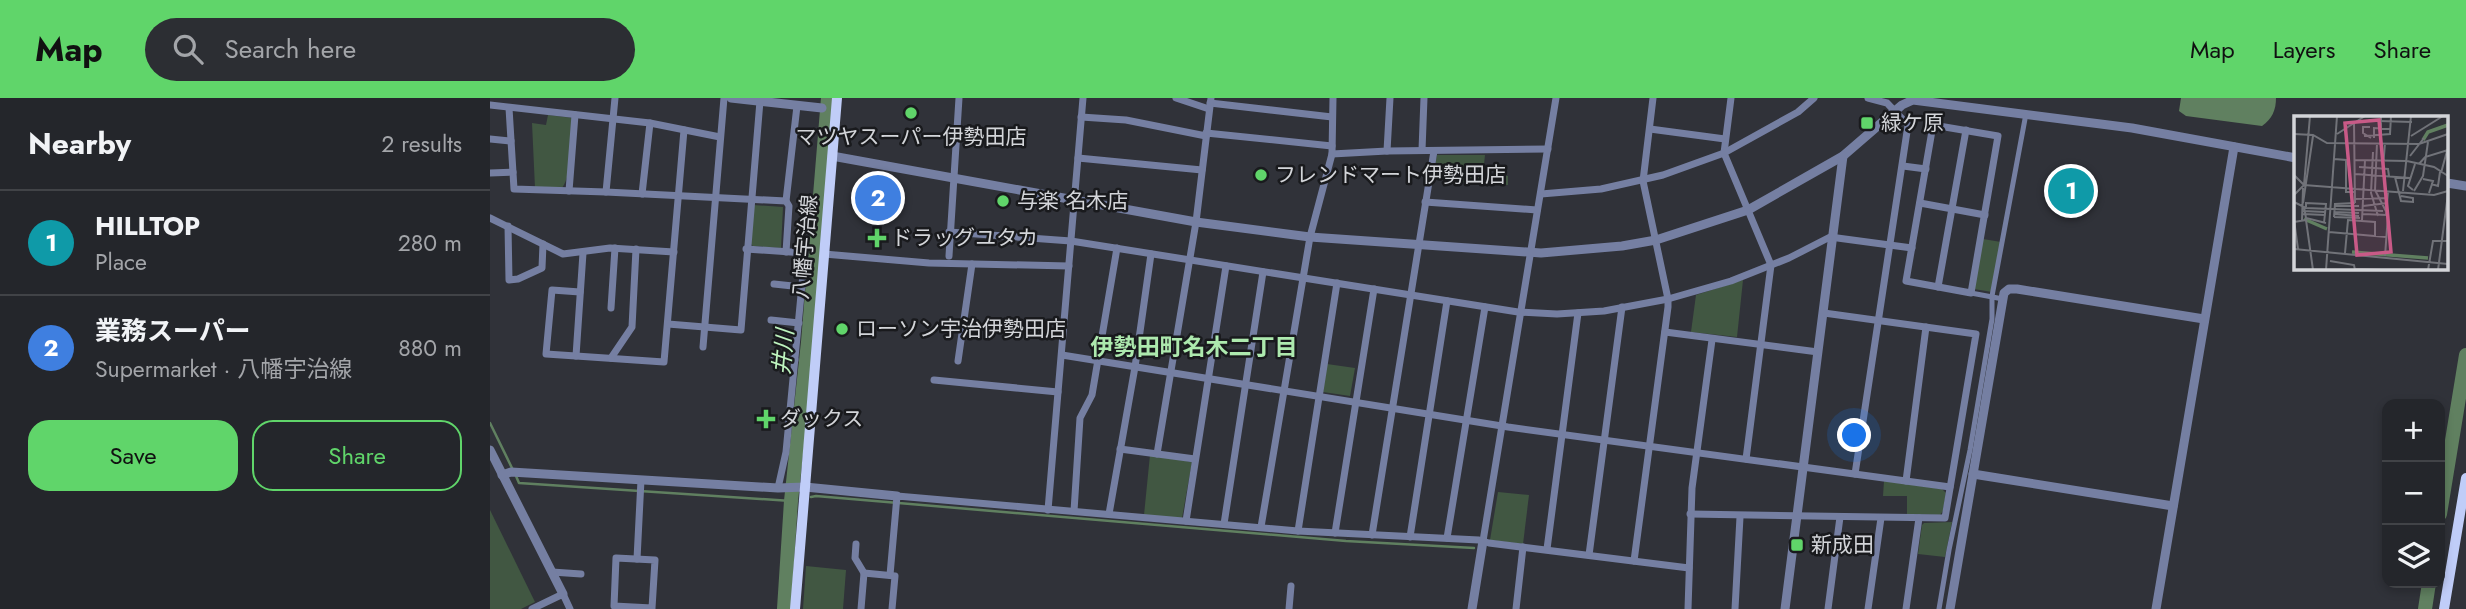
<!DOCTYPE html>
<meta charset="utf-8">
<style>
:root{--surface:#24262b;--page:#2c2e33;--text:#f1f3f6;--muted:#a3a5a9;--line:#414347;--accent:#60d56a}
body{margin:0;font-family:Jost,"Noto Sans JP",sans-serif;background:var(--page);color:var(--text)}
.controls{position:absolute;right:21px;bottom:21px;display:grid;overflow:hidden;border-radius:14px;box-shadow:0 4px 10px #0003}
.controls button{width:63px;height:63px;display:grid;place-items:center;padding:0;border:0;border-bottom:2px solid var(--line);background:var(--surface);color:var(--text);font:35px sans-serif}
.you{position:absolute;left:1365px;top:338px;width:24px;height:24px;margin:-18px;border:5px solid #fff;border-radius:50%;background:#1a73e8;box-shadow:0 0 0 10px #1a73e833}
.badge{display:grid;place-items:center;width:46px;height:46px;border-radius:50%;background:var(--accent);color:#fff;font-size:23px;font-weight:700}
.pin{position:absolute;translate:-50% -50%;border:4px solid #fff;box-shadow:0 2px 7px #0006}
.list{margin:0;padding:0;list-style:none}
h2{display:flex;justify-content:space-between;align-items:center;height:91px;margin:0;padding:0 28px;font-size:30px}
h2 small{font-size:23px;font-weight:400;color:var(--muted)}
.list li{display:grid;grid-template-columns:46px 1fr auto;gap:21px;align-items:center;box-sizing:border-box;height:105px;padding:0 28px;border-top:2px solid var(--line)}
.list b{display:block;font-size:26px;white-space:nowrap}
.list p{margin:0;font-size:23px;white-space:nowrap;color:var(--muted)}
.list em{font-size:23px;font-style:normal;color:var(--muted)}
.actions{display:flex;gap:14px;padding:21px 28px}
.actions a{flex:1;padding:16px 0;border:2px solid var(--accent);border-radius:21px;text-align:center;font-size:24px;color:var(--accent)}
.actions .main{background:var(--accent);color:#111}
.icon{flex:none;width:38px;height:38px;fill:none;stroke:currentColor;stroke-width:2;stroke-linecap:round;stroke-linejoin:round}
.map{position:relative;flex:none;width:1976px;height:511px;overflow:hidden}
header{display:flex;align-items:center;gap:42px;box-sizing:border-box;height:98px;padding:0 35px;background:var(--accent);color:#111}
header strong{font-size:33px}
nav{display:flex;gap:38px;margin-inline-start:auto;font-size:24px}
.search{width:490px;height:63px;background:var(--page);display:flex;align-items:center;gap:18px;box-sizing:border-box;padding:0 24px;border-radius:38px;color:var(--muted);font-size:26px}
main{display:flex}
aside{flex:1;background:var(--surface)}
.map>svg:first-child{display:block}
.green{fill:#415742}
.water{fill:#608060}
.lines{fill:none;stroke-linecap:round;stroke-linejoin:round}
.stream{stroke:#608060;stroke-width:2.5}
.river{stroke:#608060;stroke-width:14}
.pedestrian{stroke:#757fa2;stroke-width:5}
.minor{stroke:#757fa2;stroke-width:7}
.tertiary{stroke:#757fa2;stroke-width:9}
.primary{stroke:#c0cdf8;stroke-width:10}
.poi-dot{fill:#60d56a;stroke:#191a1d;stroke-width:2.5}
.labels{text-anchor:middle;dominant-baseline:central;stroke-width:5;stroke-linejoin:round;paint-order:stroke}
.poi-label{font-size:21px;fill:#d3d5d9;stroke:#191a1d;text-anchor:start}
.street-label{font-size:21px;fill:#d3d5d9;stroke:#191a1d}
.neighbourhood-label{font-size:23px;font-weight:bold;fill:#ade9ae;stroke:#191a1d}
.water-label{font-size:23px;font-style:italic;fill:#bef4bf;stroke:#191a1d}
.inset-river{fill:none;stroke:#608060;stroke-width:3.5}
.inset-road{fill:none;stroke:#717379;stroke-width:2}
.view{fill:#c85a87;fill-opacity:0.15;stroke:#c85a87;stroke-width:3.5}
.inset-edge{fill:none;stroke:#d3d5d9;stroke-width:3.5}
</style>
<header>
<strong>Map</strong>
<div class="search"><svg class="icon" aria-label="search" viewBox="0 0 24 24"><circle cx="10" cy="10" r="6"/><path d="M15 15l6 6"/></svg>Search here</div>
<nav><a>Map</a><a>Layers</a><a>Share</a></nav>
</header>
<main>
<aside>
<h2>Nearby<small>2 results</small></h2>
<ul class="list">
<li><span class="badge" style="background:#0f9aa8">1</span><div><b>HILLTOP</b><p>Place</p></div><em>280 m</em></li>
<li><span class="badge" style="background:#3f7fe0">2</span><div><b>業務スーパー</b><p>Supermarket · 八幡宇治線</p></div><em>880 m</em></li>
</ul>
<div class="actions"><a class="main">Save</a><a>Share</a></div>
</aside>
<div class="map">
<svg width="1976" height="511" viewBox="0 0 1976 511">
<rect width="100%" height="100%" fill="#303239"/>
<g class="green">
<path d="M58 17 83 20C81 39 83 75 72 90H45L42 25 56 27Z"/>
<polygon points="947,57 995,57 993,76 1018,78 1018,87 957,83 958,69 945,68"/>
<polygon points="263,107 293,109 291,150 263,148 261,146"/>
<polygon points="1493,141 1511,144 1502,194 1484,191"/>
<polygon points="1253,182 1247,239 1201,234 1206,197"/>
<polygon points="837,266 865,270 860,298 833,294"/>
<polygon points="660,357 702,364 692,420 654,417"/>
<polygon points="1394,383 1452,391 1456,395 1453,413 1450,417 1417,416 1417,398 1393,398"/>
<polygon points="1008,394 1039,397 1033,446 1000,442"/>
<polygon points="0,412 45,504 31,511 0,511"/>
<polygon points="1462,424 1455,459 1428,456 1432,427 1434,425"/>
<polygon points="316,468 356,472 353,511 313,511"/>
</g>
<path class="water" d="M1691 0H1786C1786 12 1782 21 1772 28L1696 18 1689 13Z"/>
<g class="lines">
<g class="stream">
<polyline points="0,325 23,372"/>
<polyline points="26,378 29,385 301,403 307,402"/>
<polyline points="321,399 326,398 856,443 984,450"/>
</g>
<g class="river">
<polyline points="1950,416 1976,257"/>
<polyline points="294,511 301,403 318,244 338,0"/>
<polyline points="1935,511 1939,485"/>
</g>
<g class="pedestrian">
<polyline points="1481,195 1513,201"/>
<polyline points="1449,511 1459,452 1480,352 1502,221 1502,198 1535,21"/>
</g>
<g class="minor">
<polyline points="125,0 116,94 296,103 307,8"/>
<polyline points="686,0 719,11"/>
<polyline points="1241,0 1234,55 1281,167 1256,361"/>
<polyline points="720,5 842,19"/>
<polyline points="0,7 160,25 230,39"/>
<polyline points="19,10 24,91 116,94"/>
<polyline points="591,19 636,22 716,38"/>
<polygon points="1443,27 1508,38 1481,195 1416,183"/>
<polyline points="1160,31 1235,41"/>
<polyline points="716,35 842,48"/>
<polyline points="0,41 21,43"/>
<polyline points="932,52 934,0"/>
<polyline points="897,53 900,0"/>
<polyline points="842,56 897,53 1058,51"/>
<polyline points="588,60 712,72"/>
<polyline points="1413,68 1436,71"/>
<polyline points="0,75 23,74"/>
<polyline points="79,93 85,17"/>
<polyline points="152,96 160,25"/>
<polyline points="1051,96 1111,91 1173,77 1234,55 1308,14 1324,0"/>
<polyline points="935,104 1047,112"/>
<polyline points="1430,105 1495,117"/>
<polyline points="0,120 73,156 120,150 184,154"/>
<polyline points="18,128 19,182 28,181 52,170 53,146"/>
<polyline points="459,134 581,143 1028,214 1067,216 1114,213 1178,201 1241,183 1299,160 1340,139 1422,150"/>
<polyline points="256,151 315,155 296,354 288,390"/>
<polyline points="296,154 299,108 296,103"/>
<polyline points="93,155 86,258 174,264 194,32"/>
<polyline points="334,156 439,165 579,168"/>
<polyline points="459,158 469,0"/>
<polyline points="284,186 312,189"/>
<polyline points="1448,189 1476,32"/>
<polyline points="121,210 125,150"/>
<polyline points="281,222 309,225"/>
<polyline points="178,226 251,232 270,3"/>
<polyline points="1175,234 1328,254"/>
<polyline points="213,249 234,0"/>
<polyline points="572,257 1018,329 1460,389"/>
<polyline points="86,258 56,256 62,192 90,194"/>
<polyline points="121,260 142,229 146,151"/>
<polyline points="284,260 305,262"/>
<polyline points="468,263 482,166"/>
<polyline points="444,282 568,294"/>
<polyline points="630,351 705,361"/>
<polyline points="667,356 706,124 721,0"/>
<polyline points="1365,376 1418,27 1397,5 1378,0"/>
<polyline points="1416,383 1436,229"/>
<polyline points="558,412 593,0"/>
<polyline points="584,413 590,320 602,297 627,150"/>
<polyline points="619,416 645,269 661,156"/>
<polyline points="1200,416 1455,420 1486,236 1334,215"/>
<polyline points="696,423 736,168"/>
<polyline points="734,426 773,174"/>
<polyline points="771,429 820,139 842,56 843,0"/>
<polyline points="808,433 847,185"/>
<polyline points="845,435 884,191"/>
<polyline points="882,437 944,53"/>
<polyline points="920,439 957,203"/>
<polyline points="957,440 995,209"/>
<polyline points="993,443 1066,0"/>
<polyline points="366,446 365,460 374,475 371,511"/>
<polyline points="1057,451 1088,215"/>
<polyline points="1099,457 1132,209"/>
<polyline points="147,461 151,382"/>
<polyline points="1144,463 1178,209 1178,201 1153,83 1163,0"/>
<polyline points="62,474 91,476"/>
<polyline points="374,475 405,478 402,511"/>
<polyline points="400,477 407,398 808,433 989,442 999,445 1199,470"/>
<polyline points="42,511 73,496 80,511"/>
<polyline points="162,511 162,510 165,462 126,460 124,508 162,510"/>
<polyline points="799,511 801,488"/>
<polyline points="1026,511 1033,449"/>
<polyline points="1198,511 1202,390 1222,242"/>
<polyline points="1245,511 1250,419"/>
<polyline points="1338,511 1350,419"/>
<polyline points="1378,511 1391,420"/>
<polyline points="1416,511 1429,420"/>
</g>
<g class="tertiary">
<polyline points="241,0 332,10"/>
<polyline points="342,58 706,124 820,139 1051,155 1132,148 1166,142 1258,112 1353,58 1412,7 1423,2 1642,30 1806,60"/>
<polyline points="1957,85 1976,88"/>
<polyline points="0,352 73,496"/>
<polyline points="1483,376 1683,408"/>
<polyline points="12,377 21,374 288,390 315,389 407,398"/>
<polyline points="982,511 993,443"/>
<polyline points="1295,511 1353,58"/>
<polyline points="1460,511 1514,195 1519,191 1527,191 1714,221"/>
<polyline points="1666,511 1744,49"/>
</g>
<g class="primary">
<polyline points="305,511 347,0"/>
<polyline points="1954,511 1976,380"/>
</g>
</g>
<g class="poi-dot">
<circle cx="421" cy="15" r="7"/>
<rect x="1370" y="18" width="14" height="14" rx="3.5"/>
<circle cx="771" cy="77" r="7"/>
<circle cx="513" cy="103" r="7"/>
<path d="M383.5 129.5h7v7h7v7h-7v7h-7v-7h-7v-7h7z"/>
<circle cx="352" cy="231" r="7"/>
<path d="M272.5 310.5h7v7h7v7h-7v7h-7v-7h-7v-7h7z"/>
<rect x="1300" y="440" width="14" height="14" rx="3.5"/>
</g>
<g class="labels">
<g class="poi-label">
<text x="1391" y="25">緑ケ原</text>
<text x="421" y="39" text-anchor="middle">マツヤスーパー伊勢田店</text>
<text x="785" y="77">フレンドマート伊勢田店</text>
<text x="527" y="103">与楽 名木店</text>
<text x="401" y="140">ドラッグユタカ</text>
<text x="366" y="231">ローソン宇治伊勢田店</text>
<text x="290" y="321">ダックス</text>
<text x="1321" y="447">新成田</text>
</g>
<g class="street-label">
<text transform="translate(315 149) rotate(-85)">八幡宇治線</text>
</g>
<g class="neighbourhood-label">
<text x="704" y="249">伊勢田町名木二丁目</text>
</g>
<g class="water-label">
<text transform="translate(293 254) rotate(-85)">井川</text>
</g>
</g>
<g transform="translate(1804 18)">
<rect width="154" height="154" fill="#303239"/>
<path class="inset-river" d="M129 24 134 16 154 9M10 103 33 113M58 136 134 142"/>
<path class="inset-road" d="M85 5 118 6M60 7 61 87M76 11H69V17L77 22M0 18 19 19 33 27 125 28 154 18M43 18 71 0M70 20 96 18 97 0M117 20 149 0M80 22V12L96 13M83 27 81 74 94 99 91 140M87 27V0M79 36 77 77 84 100M116 40 130 22M40 43 52 44V76H61M61 44 113 45 140 51 154 60M125 48 131 41 154 34M65 51 94 53 95 60M89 52 91 27M147 57 153 35M61 58 116 62M0 59 10 69 16 0M101 61 107 85 119 86V82L107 80M129 63 139 65 135 77M137 68 144 70 146 56M119 74 114 70 121 48M109 75 117 0M120 75 129 60 134 26M0 79 10 69 140 79 154 75M61 83 94 82M0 86 12 92 89 95M9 87 19 20M41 90H65M69 90 94 87M10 91 12 102 32 107M12 91V87L32 88 30 107M9 95 31 96M40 96 65 97M9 98 31 99M40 98 65 100M69 98 92 99 94 76M40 101 41 88 61 87M40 101 66 102M0 104 4 133M8 104 9 72M68 104 71 44M0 106 12 104 19 154M35 116 92 121M0 133 154 148M51 137 54 104 81 106V120M36 145 60 149 61 154M61 153 88 154M32 154 43 0M134 154 139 125H154M144 154 154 78"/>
<path class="view" d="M85 4 97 136 63 139 51 7Z"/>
<rect width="154" height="154" class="inset-edge"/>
</g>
</svg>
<div class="controls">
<button>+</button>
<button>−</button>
<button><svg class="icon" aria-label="layers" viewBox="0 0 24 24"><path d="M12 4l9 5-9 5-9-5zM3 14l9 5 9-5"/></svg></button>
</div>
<div class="you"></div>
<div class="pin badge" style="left:1581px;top:93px;background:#0f9aa8">1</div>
<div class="pin badge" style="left:388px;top:100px;background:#3f7fe0">2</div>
</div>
</main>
